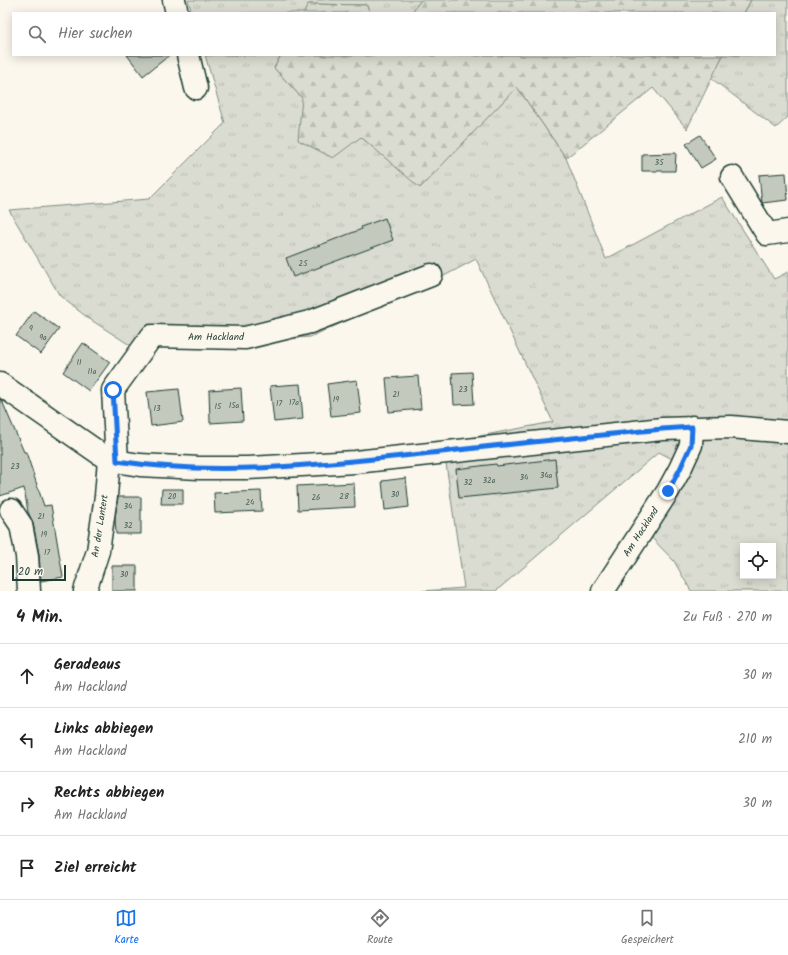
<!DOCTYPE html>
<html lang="de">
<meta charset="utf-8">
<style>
:root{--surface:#fff;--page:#f2f2f2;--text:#222;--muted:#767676;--line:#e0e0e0;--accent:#1a73e8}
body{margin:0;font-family:Kalam,sans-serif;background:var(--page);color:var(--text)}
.controls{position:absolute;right:12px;bottom:12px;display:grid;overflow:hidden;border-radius:0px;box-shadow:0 2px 10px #0003}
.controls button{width:36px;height:36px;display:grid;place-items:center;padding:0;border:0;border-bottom:1px solid var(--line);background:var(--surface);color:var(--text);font:20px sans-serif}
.scale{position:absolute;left:12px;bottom:10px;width:54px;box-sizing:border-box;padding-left:4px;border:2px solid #1f3d34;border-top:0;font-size:11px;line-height:14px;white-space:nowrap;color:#1f3d34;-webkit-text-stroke:3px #fbf7ec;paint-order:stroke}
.stop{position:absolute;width:12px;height:12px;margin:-9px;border:3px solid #1a73e8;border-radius:50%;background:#fff}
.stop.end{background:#1a73e8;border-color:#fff;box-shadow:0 1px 4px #0008}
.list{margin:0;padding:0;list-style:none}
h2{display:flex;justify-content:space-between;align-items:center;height:52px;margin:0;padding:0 16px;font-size:17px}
h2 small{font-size:13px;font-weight:400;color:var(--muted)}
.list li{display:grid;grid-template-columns:26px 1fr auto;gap:12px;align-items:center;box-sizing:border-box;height:64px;padding:0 16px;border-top:1px solid var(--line)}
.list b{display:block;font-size:15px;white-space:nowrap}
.list p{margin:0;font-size:13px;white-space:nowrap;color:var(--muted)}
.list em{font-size:13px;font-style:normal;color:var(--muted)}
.icon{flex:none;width:22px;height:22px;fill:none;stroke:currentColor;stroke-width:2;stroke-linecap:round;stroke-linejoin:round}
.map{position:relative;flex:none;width:788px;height:591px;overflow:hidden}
.search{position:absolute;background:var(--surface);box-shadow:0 2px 10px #0003;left:12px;right:12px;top:12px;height:44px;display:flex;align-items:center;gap:10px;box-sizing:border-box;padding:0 14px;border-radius:0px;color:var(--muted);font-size:15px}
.sheet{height:308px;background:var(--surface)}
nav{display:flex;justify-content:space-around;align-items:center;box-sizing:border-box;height:56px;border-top:1px solid var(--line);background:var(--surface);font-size:11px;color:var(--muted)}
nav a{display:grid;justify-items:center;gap:2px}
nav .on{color:var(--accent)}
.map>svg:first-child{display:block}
.grass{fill:url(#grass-tufts);stroke:#7d8c82;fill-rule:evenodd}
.forest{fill:url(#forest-firs);stroke:#7d8c82}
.building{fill:#c4c9be;stroke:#1f3d34}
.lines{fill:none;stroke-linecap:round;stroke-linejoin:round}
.minor-casing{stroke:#1f3d34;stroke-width:25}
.minor{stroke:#fbf7ec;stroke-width:22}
.route{stroke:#1a73e8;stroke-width:5}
.labels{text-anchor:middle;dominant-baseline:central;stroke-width:4;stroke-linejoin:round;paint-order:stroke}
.number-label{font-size:8px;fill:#486056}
.street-label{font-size:10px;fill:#1f3d34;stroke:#fbf7ec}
</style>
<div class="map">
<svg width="788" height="591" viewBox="0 0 788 591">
<defs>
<pattern id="grass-tufts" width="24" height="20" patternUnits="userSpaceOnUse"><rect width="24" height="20" fill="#dbdcd1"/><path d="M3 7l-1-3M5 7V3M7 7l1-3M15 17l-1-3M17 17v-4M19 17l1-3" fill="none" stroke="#bcbeb4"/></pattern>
<pattern id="forest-firs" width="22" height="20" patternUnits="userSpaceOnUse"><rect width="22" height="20" fill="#dbdcd1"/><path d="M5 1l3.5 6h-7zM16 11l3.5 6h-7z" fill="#bcbeb4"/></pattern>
</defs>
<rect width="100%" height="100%" fill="#fbf7ec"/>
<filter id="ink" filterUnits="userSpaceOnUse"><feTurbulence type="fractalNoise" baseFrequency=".025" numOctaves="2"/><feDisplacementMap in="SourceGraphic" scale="8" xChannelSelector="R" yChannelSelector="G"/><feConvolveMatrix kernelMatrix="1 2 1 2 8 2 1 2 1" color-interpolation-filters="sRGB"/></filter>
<g filter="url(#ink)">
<g class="grass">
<polygon points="188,0 421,0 411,13 371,13 366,5 309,4 304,13 192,13"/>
<polygon points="751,0 788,0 788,117 776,128 711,78 723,55 775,55 775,13 744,13"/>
<path d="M205 55H281L274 68 302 98 361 137 420 187 517 87 566 158 606 259 722 197 774 279 788 272V591H691L674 561 649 535 691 469 659 452 496 591H422L464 588 443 443 553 422 476 259 429 284 310 337 136 349 88 318 60 296 9 210 149 199 225 123ZM743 546H773V576H743Z"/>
</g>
<g class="forest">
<polygon points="421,0 751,0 744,13 411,13"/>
<polygon points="308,4 366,5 371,13 304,13"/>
<polygon points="281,55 723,55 687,129 653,88 566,158 517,87 420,188 361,137 333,158 298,140 302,98 274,68"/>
</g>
<g class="building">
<polygon points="127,55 170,55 143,76"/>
<polygon points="700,135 716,159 701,168 686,144"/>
<polygon points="676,153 675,171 642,171 642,154"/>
<polygon points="786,173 788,200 762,203 759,175"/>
<polygon points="385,218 393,240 293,277 286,258 362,229 361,227"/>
<polygon points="34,311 59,329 41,354 16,336"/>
<polygon points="83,343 110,362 89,391 63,372"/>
<polygon points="472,372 474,404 454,405 452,373"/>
<polygon points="418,376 421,409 389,412 386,378"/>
<polygon points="357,380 361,413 331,416 327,384"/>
<polygon points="300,384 303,419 274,422 270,386"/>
<polygon points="241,388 243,421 210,423 209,390"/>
<polygon points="179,389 183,422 151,426 147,392"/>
<polygon points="0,399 2,401 24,452 26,452 44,506 51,505 63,577 41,581 39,554 33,523 28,512 24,488 0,496"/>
<polygon points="555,459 558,488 459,498 456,469 496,464 497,466"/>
<polygon points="406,478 409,507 385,510 382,481"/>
<polygon points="354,483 355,507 298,510 297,486"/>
<polygon points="162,489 183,489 183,504 161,504"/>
<polygon points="261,491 262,511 215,513 214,493"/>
<polygon points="118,497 141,497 141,534 116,534 115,518"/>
<rect x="112" y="566" width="25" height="25"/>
</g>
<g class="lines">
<g class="minor-casing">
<g id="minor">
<polyline points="174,0 177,13"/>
<polyline points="188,55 196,88"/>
<polyline points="732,177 767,234 788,231"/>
<polyline points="0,384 109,460 140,465 199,468 248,468 355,462 662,429 731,427 788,432"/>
<polyline points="117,461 113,390 152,336 245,338 310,322 431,275"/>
<polyline points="11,510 21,525 27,556 29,591"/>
<polyline points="85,591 98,551 106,496 109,460"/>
<polyline points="603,591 668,491 680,469 691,445 692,427"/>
</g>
</g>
<use href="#minor" class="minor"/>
</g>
</g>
<g class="lines" filter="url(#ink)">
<path class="route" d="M113 390 117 461C219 477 329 464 431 453 508 444 585 437 662 429L692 427 691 445 680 469 668 491"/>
</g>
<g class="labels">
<g class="number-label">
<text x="659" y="162">35</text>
<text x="303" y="263">25</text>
<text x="31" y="328">9</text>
<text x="43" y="337">9a</text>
<text x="79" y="362">11</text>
<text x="92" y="371">11a</text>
<text x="463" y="389">23</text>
<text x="396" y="394">21</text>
<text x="336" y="399">19</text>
<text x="294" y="402">17a</text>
<text x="279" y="403">17</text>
<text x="234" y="405">15a</text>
<text x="218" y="406">15</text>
<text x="157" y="408">13</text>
<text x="15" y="466">23</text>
<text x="546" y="475">34a</text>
<text x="524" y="477">34</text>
<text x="489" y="480">32a</text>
<text x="468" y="482">32</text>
<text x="395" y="494">30</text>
<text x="172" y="496">20</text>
<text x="344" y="496">28</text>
<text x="316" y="497">26</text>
<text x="250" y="502">24</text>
<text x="128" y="506">34</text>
<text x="41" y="516">21</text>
<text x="128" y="525">32</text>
<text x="44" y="534">19</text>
<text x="47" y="552">17</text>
<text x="124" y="574">30</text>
</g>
<g class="street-label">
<text x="216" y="337">Am Hackland</text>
<text transform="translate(100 526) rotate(-81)">An der Lantert</text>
<text transform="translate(641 532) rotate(-57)">Am Hackland</text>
</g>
</g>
</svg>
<div class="controls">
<button><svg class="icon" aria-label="locate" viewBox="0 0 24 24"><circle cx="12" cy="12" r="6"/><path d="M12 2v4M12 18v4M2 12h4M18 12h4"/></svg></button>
</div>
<div class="scale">20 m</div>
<div class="stop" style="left:113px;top:390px"></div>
<div class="stop end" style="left:668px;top:491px"></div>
<div class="search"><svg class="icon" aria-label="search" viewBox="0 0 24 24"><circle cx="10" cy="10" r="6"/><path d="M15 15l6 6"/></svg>Hier suchen</div>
</div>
<section class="sheet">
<h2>4 Min.<small>Zu Fuß · 270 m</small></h2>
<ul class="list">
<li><svg class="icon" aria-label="ahead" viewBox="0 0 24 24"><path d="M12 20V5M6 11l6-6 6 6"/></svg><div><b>Geradeaus</b><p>Am Hackland</p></div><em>30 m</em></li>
<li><svg class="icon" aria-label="left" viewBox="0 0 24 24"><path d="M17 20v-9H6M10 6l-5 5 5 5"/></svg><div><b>Links abbiegen</b><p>Am Hackland</p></div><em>210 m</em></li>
<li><svg class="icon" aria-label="right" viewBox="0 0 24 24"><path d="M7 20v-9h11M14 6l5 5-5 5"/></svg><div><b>Rechts abbiegen</b><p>Am Hackland</p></div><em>30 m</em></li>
<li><svg class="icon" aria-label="arrive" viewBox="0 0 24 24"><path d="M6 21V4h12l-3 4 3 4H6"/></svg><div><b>Ziel erreicht</b></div></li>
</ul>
</section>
<nav>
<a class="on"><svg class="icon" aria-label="map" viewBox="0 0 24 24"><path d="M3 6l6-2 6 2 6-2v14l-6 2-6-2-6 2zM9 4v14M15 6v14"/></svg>Karte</a>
<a><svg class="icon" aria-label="directions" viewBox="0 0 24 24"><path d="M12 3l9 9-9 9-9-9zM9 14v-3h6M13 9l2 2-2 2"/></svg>Route</a>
<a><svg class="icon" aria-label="saved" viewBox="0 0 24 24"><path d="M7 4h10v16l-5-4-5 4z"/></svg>Gespeichert</a>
</nav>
